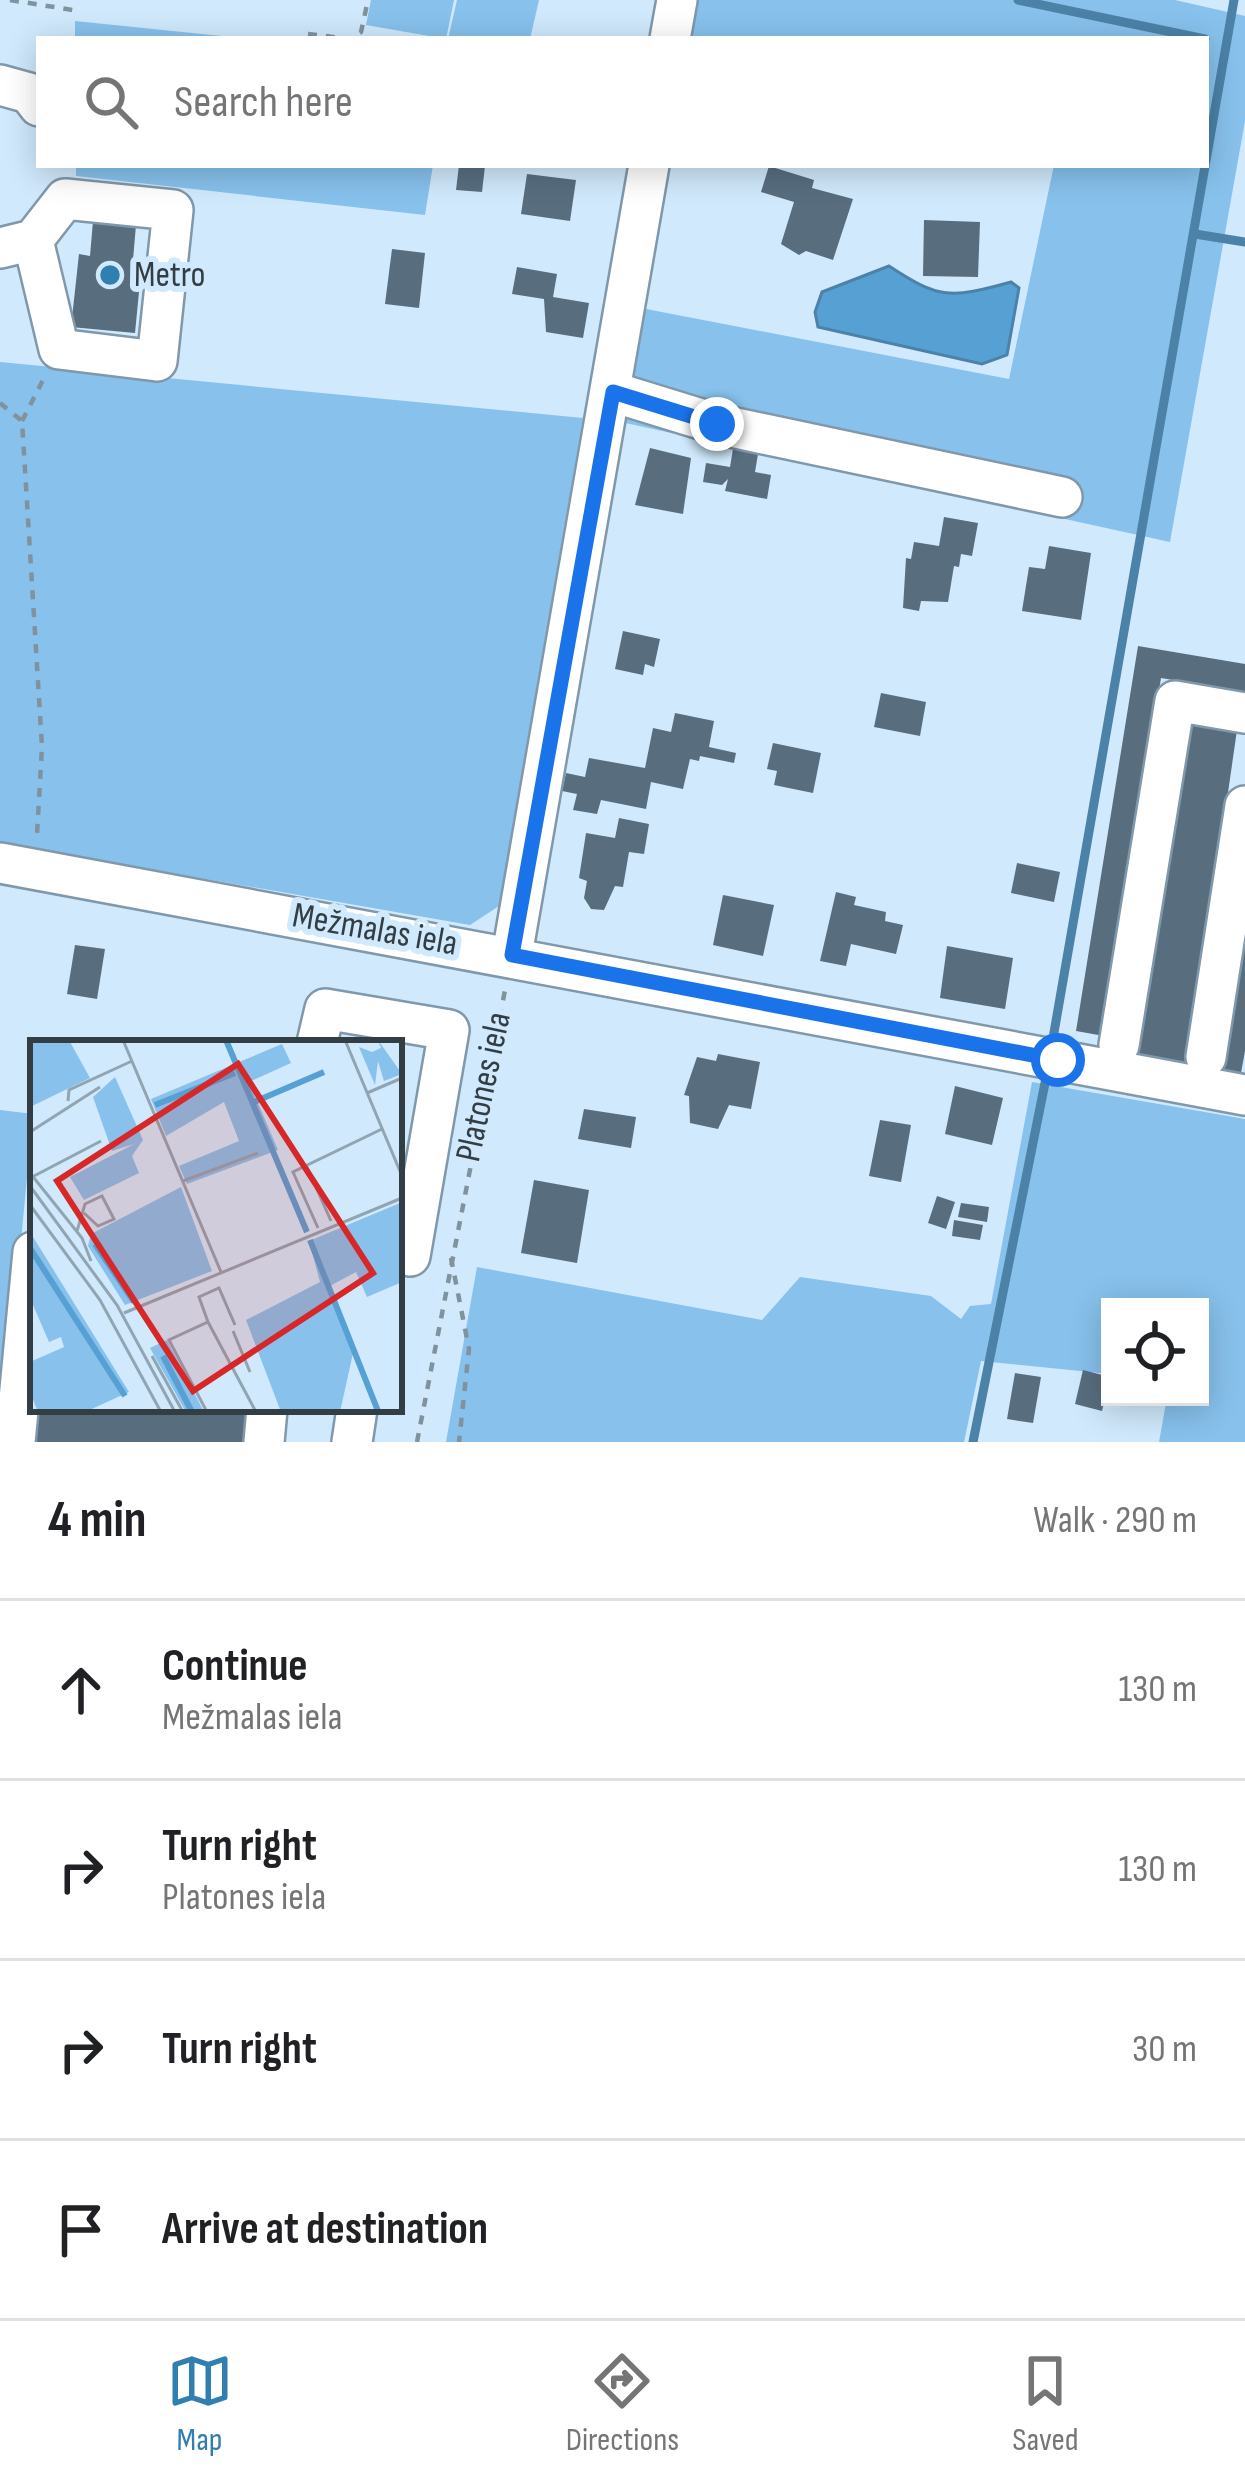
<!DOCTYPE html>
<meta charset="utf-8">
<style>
:root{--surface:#fff;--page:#f6f6f6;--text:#202124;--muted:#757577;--line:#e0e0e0;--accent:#317eb0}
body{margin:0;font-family:"Sofia Sans Condensed",sans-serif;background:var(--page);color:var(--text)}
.controls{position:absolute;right:36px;bottom:36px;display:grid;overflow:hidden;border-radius:0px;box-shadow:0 6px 30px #0003}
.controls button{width:108px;height:108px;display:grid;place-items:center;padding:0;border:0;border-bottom:3px solid var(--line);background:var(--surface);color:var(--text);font:60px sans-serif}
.stop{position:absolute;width:36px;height:36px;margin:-27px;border:9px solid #1a73e8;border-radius:50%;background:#fff}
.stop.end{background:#1a73e8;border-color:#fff;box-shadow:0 3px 12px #0008}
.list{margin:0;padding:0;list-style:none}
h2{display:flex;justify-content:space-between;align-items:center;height:156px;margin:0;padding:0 48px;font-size:51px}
h2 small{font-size:39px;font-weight:400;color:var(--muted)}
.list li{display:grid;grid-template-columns:78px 1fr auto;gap:36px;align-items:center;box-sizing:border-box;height:180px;padding:0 48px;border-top:3px solid var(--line)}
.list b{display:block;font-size:45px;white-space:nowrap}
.list p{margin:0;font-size:39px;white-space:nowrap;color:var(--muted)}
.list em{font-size:39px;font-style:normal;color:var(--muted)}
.icon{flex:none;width:66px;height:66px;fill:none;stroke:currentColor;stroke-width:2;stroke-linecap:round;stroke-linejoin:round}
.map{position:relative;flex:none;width:1245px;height:1442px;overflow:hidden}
.search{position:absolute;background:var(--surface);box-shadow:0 6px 30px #0003;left:36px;right:36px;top:36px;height:132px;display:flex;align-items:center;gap:30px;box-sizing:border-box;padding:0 42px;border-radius:0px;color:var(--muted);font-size:45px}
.sheet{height:876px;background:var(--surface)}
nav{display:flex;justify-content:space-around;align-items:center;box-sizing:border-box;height:168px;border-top:3px solid var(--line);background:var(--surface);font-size:33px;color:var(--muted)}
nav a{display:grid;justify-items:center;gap:6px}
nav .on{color:var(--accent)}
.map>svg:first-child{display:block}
.green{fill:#87c1ec}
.water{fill:#57a0d3;stroke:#4c82a8;stroke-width:3}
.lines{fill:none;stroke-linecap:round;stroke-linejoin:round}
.stream{stroke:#4c82a8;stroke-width:9}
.building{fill:#586e7f}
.minor-casing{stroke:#8198aa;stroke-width:44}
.path{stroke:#81929f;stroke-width:4.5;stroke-dasharray:9 9;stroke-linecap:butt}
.minor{stroke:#fff;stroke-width:39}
.route{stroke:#1a73e8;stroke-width:15}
.poi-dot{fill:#317eb0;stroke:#d0e9fc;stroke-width:4.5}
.labels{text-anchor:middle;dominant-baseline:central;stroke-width:12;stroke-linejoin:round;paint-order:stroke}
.poi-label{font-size:36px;fill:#333d44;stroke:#d0e9fc;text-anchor:start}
.street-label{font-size:36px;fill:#333d44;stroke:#d0e9fc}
.inset-river{fill:none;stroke:#57a0d3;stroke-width:6}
.inset-road{fill:none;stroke:#91a4b2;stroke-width:3}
.view{fill:#d62828;fill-opacity:0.15;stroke:#d62828;stroke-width:6}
.inset-edge{fill:none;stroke:#333d44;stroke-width:6}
</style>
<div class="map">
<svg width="1245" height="1442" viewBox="0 0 1245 1442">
<rect width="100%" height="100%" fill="#d0e9fc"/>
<g class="green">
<polygon points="371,0 454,0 446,39 366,25"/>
<polygon points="457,0 539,0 530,39 448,39"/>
<polygon points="696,0 1175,0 1245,16 1245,121 1170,542 621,422 641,308 1009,379 1054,165 1206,165 1206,39 688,39"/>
<polygon points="75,21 251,39 75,39"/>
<polygon points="76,165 433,165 425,215 76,176"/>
<polygon points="0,362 583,418 499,906 470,925 0,843"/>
<polygon points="1032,1082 1245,1119 1245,1442 1159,1442 1167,1397 1200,1397 1200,1307 1110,1307 1110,1374 981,1361 964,1442 446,1442 477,1267 762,1320 800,1277 931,1296 961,1319 970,1306 991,1304"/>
<polygon points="0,1110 33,1114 2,1442 0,1442"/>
</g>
<path class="water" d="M889 266C939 299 950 299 1011 282L1019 288 1007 355 982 364 818 327 815 312 822 292Z"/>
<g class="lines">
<g class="stream">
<polyline points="1018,0 1205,39"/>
<polyline points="1195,234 1245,242"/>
<polyline points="1052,1044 1234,0"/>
<polyline points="973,1442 1046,1078"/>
</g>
</g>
<g class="building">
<polygon points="459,165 485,166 482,192 456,190"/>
<polygon points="769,166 814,180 812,188 853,199 833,260 806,251 799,255 781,244 794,202 761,192"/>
<polygon points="527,174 576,180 570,221 521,214"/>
<polygon points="924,220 980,222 978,277 923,276"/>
<polygon points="93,221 136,225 133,260 142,261 135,333 71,327 79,254 90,256"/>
<polygon points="392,249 425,253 419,308 385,304"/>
<polygon points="517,267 557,274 553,297 589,303 583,338 546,332 544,299 512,294"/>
<polygon points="734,443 759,448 755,472 771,475 767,499 725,491 728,479 722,485 703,482 706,463 730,467"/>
<polygon points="650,448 691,458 683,514 635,505"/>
<polygon points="944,517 978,523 972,556 961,554 959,567 954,566 948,602 921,601 919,611 903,608 906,558 911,559 914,542 939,546"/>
<polygon points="1049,546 1091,553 1081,620 1022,611 1029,567 1045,569"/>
<polygon points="623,631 660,639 654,667 645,664 643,675 615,669"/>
<polygon points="1138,646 1245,664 1245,692 1161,678 1104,1036 1076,1031"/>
<polygon points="881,693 926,702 920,736 874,727"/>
<polygon points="675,713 714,721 709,747 736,753 734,763 700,756 699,761 690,759 683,789 651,782 646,809 601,800 597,814 573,810 577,794 562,791 566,773 585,777 589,758 645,768 653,728 671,732"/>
<polygon points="1192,716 1238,723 1189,1064 1137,1056"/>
<polygon points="773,743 821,753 813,793 774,785 777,771 767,769"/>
<polygon points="619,818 649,824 644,854 629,852 623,887 615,886 604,910 591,909 584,898 587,881 579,878 586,833 615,838"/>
<polygon points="1017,863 1060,872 1054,902 1011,893"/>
<polygon points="836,892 856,897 854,905 886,912 885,921 903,925 896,954 851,944 846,966 820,961"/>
<polygon points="723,895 774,905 763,956 713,945"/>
<polygon points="1245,915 1245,1051 1241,1073 1217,1069"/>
<polygon points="75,945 105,949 97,999 67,994"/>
<polygon points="947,946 1013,958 1005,1009 940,998"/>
<polygon points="718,1054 760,1062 751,1109 729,1105 718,1129 690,1123 689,1096 684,1095 697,1057 716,1061"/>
<polygon points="955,1086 1003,1098 992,1145 945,1134"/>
<polygon points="584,1109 636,1117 631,1148 578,1139"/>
<polygon points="880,1120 911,1125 901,1182 869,1176"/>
<polygon points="534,1180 589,1190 577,1263 521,1253"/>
<polygon points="937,1196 955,1202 946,1229 928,1223"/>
<polygon points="961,1203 989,1207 987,1222 958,1217"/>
<polygon points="954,1220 983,1225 980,1240 952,1236"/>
<polygon points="1083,1370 1110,1377 1102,1411 1075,1404"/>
<polygon points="1015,1373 1041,1377 1033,1423 1007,1419"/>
<polygon points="30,1409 249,1409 246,1442 26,1442"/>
</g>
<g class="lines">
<g class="minor-casing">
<g id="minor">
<polyline points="670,39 677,0"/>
<polyline points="0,85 29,93 39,106"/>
<polyline points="0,248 33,240 65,199 173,210 157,361 59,349 33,240"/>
<polyline points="613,392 717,424 1062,497"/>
<polyline points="0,863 1245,1095"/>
<polyline points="512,955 649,165"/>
<polyline points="317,1043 325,1009 449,1030 410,1256"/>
<polyline points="1119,1045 1175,701 1245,713"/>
<polyline points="1206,1057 1245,806"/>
<polyline points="15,1442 33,1252"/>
<polyline points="264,1442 267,1409"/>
<polyline points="352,1442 357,1409"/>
</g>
</g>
<g class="path">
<polyline points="10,0 79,11"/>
<polyline points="308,34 351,39 361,32 368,0"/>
<polyline points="0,403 22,421 42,747 37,834"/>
<polyline points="22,421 44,378"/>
<polyline points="451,1258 469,1349 459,1442"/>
<polyline points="417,1442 505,990"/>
</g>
<use href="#minor" class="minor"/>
</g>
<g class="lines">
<polyline class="route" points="717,424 613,392 512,955 1058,1060"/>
</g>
<circle class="poi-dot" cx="110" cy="275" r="12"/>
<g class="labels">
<g class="poi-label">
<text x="134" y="275">Metro</text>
</g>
<g class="street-label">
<text transform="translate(375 930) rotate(10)">Mežmalas iela</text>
<text transform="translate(484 1087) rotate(-78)">Platones iela</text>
</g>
</g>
<g transform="translate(30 1040)">
<rect width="372" height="372" fill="#d0e9fc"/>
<path d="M0 0H39L60 38 0 67ZM348 0 372 34 354 41 348 21 345 45 329 7 342 12 351 8ZM252 4 261 23 219 42 248 110 157 144 149 126 209 101 194 62 136 96 121 59ZM85 37 113 100 102 116 109 133 54 160 40 137 104 104 82 111 63 57ZM151 147 182 231 95 265 58 206 61 194ZM370 163 372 242 337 257 326 232 298 247 323 313 310 372H251L216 280 290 242 279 201ZM0 192 99 352 55 372H8L0 352V322L34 307 31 297 19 302 0 258ZM137 300 174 372H156L120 308Z" fill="#87c1ec"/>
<path class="inset-river" d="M196 0 277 192M224 62 294 32M125 65 205 33M280 200 348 371M65 204 104 262M0 208 95 356M133 316 162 372"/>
<path class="inset-road" d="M93 0 191 232M315 0 372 136M337 53 372 38M38 61 39 50 102 21M0 92 70 47M277 127 301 181M0 133 52 198 61 221M4 136 71 101M153 141 228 113M0 146 87 265 145 372M0 165 70 260 131 372M288 188 263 132 352 89M47 191 55 164 72 156 84 179 68 186 54 173M94 273 372 158M178 282 169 257 189 248 205 285M203 291 220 332M122 316 153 372M177 372 139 300 178 282 226 372"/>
<path class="view" d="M208 24 343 233 163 351 27 141Z"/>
<rect width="372" height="372" class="inset-edge"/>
</g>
</svg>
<div class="controls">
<button><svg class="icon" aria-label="locate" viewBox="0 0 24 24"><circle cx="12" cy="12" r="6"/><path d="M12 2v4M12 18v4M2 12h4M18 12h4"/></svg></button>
</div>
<div class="stop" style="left:1058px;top:1060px"></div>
<div class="stop end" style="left:717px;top:424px"></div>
<div class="search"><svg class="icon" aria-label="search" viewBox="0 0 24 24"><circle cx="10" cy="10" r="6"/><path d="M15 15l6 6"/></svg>Search here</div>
</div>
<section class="sheet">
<h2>4 min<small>Walk · 290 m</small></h2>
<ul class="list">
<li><svg class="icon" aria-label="ahead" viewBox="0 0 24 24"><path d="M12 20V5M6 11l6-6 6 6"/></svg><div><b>Continue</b><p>Mežmalas iela</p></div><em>130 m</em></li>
<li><svg class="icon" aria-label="right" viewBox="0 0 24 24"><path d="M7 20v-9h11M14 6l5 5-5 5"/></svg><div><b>Turn right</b><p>Platones iela</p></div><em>130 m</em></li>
<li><svg class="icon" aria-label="right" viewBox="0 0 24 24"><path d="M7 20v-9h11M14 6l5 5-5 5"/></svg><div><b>Turn right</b></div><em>30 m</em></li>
<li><svg class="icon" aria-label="arrive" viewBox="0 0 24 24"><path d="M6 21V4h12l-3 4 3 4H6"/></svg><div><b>Arrive at destination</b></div></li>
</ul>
</section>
<nav>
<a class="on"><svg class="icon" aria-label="map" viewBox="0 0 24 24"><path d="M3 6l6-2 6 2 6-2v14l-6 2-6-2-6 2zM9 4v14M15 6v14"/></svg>Map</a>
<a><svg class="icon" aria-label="directions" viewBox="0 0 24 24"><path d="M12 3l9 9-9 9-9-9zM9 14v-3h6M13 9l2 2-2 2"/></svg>Directions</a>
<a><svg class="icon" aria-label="saved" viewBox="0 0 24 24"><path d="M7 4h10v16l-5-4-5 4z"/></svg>Saved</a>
</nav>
